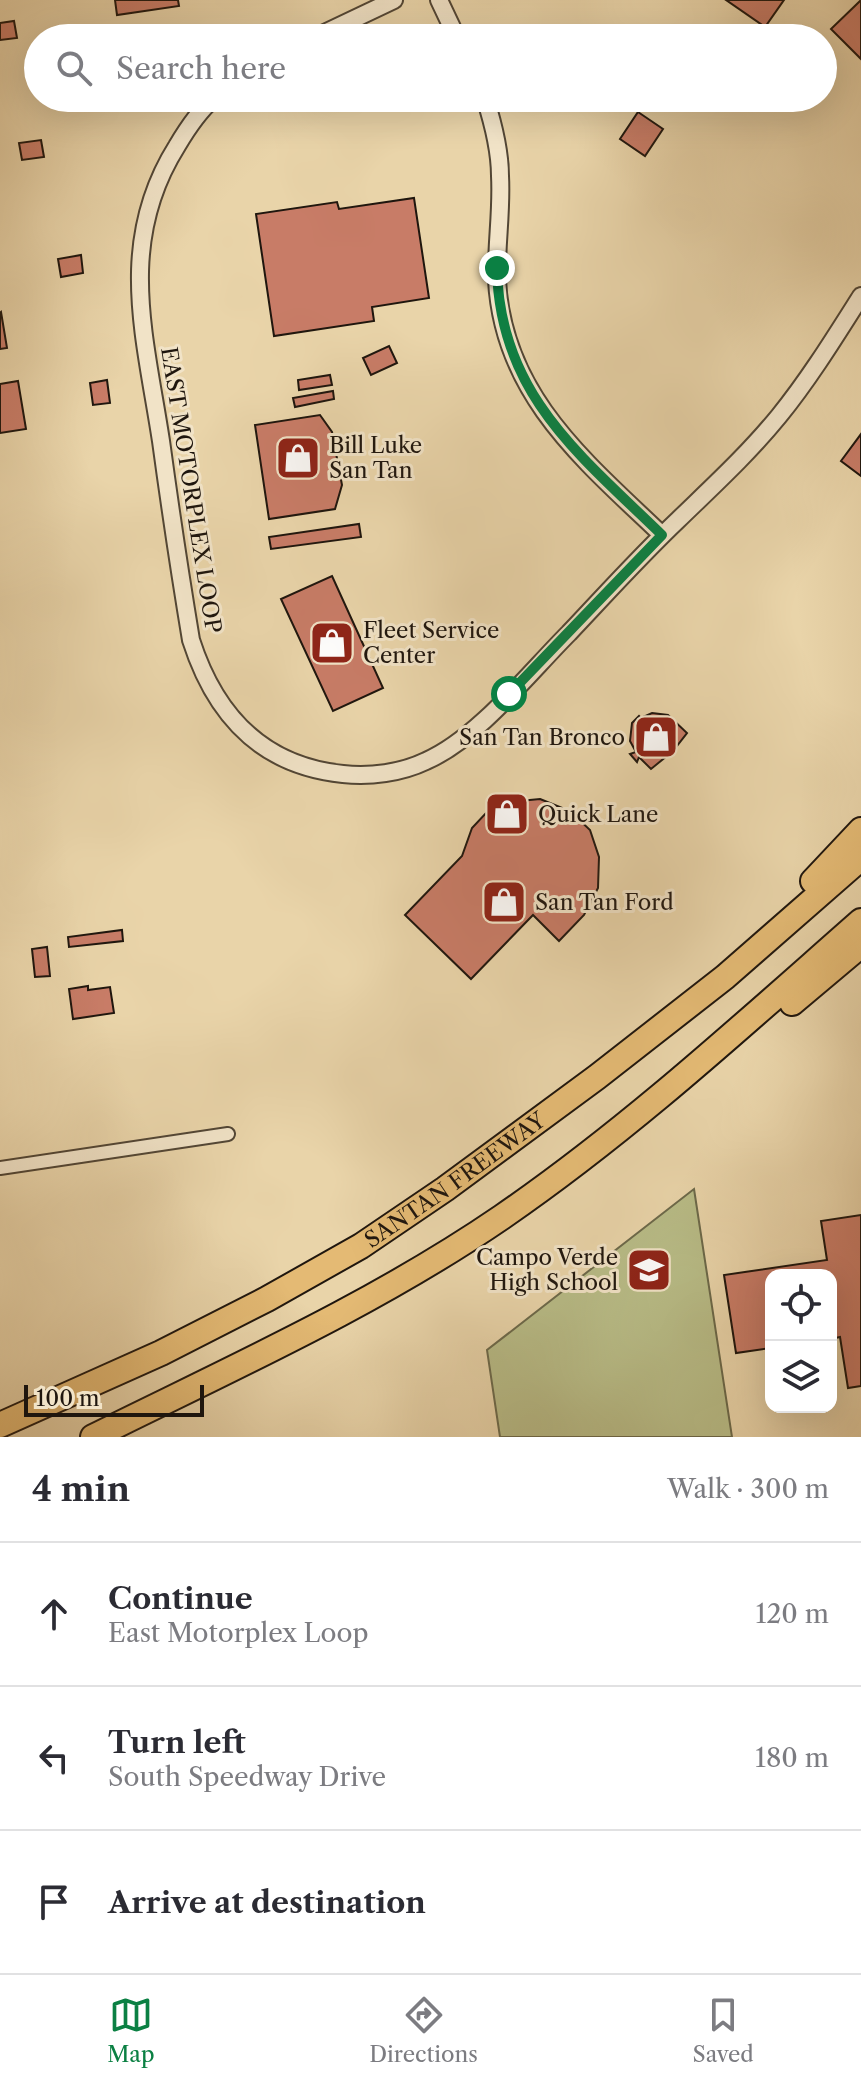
<!DOCTYPE html>
<meta charset="utf-8">
<style>
:root{--surface:#fff;--page:#f7f7f7;--text:#2b2b33;--muted:#7c7c81;--line:#e1e1e2;--accent:#0b8043}
body{margin:0;font-family:"Libre Caslon Text",serif;background:var(--page);color:var(--text)}
.controls{position:absolute;right:24px;bottom:24px;display:grid;overflow:hidden;border-radius:16px;box-shadow:0 8px 32px #0002}
.controls button{width:72px;height:72px;display:grid;place-items:center;padding:0;border:0;border-bottom:2px solid var(--line);background:var(--surface);color:var(--text);font:40px sans-serif}
.scale{position:absolute;left:24px;bottom:20px;width:180px;box-sizing:border-box;padding-left:8px;border:4px solid #1f160e;border-top:0;font-size:22px;line-height:28px;white-space:nowrap;color:#1f160e;-webkit-text-stroke:6px #f1e3c7;paint-order:stroke}
.stop{position:absolute;width:24px;height:24px;margin:-18px;border:6px solid #0b8043;border-radius:50%;background:#fff}
.stop.end{background:#0b8043;border-color:#fff;box-shadow:0 2px 8px #0008}
.list{margin:0;padding:0;list-style:none}
h2{display:flex;justify-content:space-between;align-items:center;height:104px;margin:0;padding:0 32px;font-size:34px}
h2 small{font-size:26px;font-weight:400;color:var(--muted)}
.list li{display:grid;grid-template-columns:52px 1fr auto;gap:24px;align-items:center;box-sizing:border-box;height:144px;padding:0 32px;border-top:2px solid var(--line)}
.list b{display:block;font-size:30px;white-space:nowrap}
.list p{margin:0;font-size:26px;white-space:nowrap;color:var(--muted)}
.list em{font-size:26px;font-style:normal;color:var(--muted)}
.icon{flex:none;width:44px;height:44px;fill:none;stroke:currentColor;stroke-width:2;stroke-linecap:round;stroke-linejoin:round}
.map{position:relative;flex:none;width:861px;height:1437px;overflow:hidden}
.search{position:absolute;background:var(--surface);box-shadow:0 8px 32px #0002;left:24px;right:24px;top:24px;height:88px;display:flex;align-items:center;gap:20px;box-sizing:border-box;padding:0 28px;border-radius:44px;color:var(--muted);font-size:30px}
.sheet{height:536px;background:var(--surface)}
nav{display:flex;justify-content:space-around;align-items:center;box-sizing:border-box;height:112px;border-top:2px solid var(--line);background:var(--surface);font-size:22px;color:var(--muted)}
nav a{display:grid;justify-items:center;gap:4px}
nav .on{color:var(--accent)}
.map>svg:first-child{display:block}
.garden{fill:#b8bc87;stroke:#6c694a;stroke-width:2}
.building{fill:#c87c67;stroke:#1f160e;stroke-width:2}
.lines{fill:none;stroke-linecap:round;stroke-linejoin:round}
.minor-casing{stroke:#524635;stroke-width:16}
.tertiary-casing{stroke:#524635;stroke-width:20}
.motorway-casing{stroke:#1f160e;stroke-width:28}
.minor{stroke:#f1e3c7;stroke-width:12}
.tertiary{stroke:#f1e3c7;stroke-width:16}
.motorway{stroke:#e4ba74;stroke-width:24}
.route{stroke:#0b8043;stroke-width:10}
.labels{text-anchor:middle;dominant-baseline:central;stroke-width:6;stroke-linejoin:round;paint-order:stroke}
.poi-label{font-size:22px;fill:#1f160e;stroke:#f1e3c7;text-anchor:start}
.street-label{font-size:22px;fill:#1f160e;stroke:#f1e3c7}
</style>
<div class="map">
<svg width="861" height="1437" viewBox="0 0 861 1437">
<rect width="100%" height="100%" fill="#e9d4a9"/>
<filter id="stains"><feTurbulence type="fractalNoise" baseFrequency=".0025" numOctaves="4"/><feColorMatrix values="0 0 0 0 .2 0 0 0 0 .09 0 0 0 0 .02 0 0 0 .5 -.17"/></filter>
<radialGradient id="worn" r=".72"><stop offset=".6" stop-color="#630" stop-opacity="0"/><stop offset="1" stop-color="#630" stop-opacity=".3"/></radialGradient>
<polygon class="garden" points="694,1189 732,1437 500,1437 487,1350"/>
<g class="building">
<polygon points="115,0 178,0 179,6 117,15"/>
<polygon points="726,0 784,0 765,27"/>
<polygon points="861,0 861,59 831,29"/>
<polygon points="14,21 17,38 0,40 0,23"/>
<polygon points="638,112 663,129 645,156 620,139"/>
<polygon points="41,140 44,157 22,160 19,143"/>
<polygon points="414,198 429,298 372,307 374,321 274,336 256,214 337,202 339,209"/>
<polygon points="81,255 83,273 61,277 58,259"/>
<polygon points="1,312 7,348 0,349 0,313"/>
<polygon points="389,346 397,363 371,375 363,358"/>
<polygon points="330,375 332,385 299,390 298,380"/>
<polygon points="107,380 110,403 93,405 90,383"/>
<polygon points="18,381 26,429 0,433 0,384"/>
<polygon points="333,391 334,399 295,407 293,398"/>
<polygon points="320,415 332,432 342,485 335,509 269,519 255,425"/>
<polygon points="861,434 861,476 841,461"/>
<polygon points="359,524 361,537 271,549 269,537"/>
<polygon points="332,576 383,688 333,711 281,599"/>
<polygon points="652,713 668,715 687,733 673,751 651,769 639,757 637,762 630,754 636,752 630,741 632,723 639,716 641,718"/>
<polygon points="540,799 570,811 590,830 599,857 598,888 584,915 559,941 533,915 471,979 405,915 462,856 472,828 486,813 509,802"/>
<polygon points="122,930 123,941 69,947 68,937"/>
<polygon points="47,947 50,976 35,977 32,949"/>
<polygon points="88,986 88,990 110,987 114,1013 73,1019 69,989"/>
<polygon points="861,1215 861,1386 848,1388 840,1337 831,1339 831,1275 771,1275 771,1348 736,1353 724,1275 827,1260 821,1221"/>
</g>
<g class="lines">
<g class="minor-casing">
<polyline id="minor" points="0,1168 228,1134"/>
</g>
<g class="tertiary-casing">
<g id="tertiary">
<polyline points="439,0 457,38"/>
<polyline points="314,38 394,0"/>
<path d="M214 98C199 111 187 129 177 146 116 243 145 336 161 441 170 507 180 574 191 640 215 715 262 766 343 774 370 777 401 773 426 761 477 739 529 673 569 633 605 595 640 556 678 520 713 486 748 454 779 416 809 379 835 337 861 296"/>
<path d="M485 98C493 123 500 150 500 176 502 211 496 245 497 280 503 396 586 462 662 535"/>
</g>
</g>
<g class="motorway-casing">
<g id="motorway">
<polyline points="813,881 861,830"/>
<polyline points="792,1003 861,945"/>
<path id="s1" d="M0 1425 161 1353 267 1299 361 1246 445 1189 597 1077 725 977 861 858"/>
<path d="M93 1437C232 1368 375 1304 502 1217 630 1129 745 1023 861 921"/>
</g>
</g>
<use href="#minor" class="minor"/>
<use href="#tertiary" class="tertiary"/>
<use href="#motorway" class="motorway"/>
</g>
<g class="lines">
<path class="route" d="M497 268C499 394 581 456 662 535L509 694"/>
</g>
<defs>
<g id="shop-square" transform="scale(2.3)"><rect x="-9" y="-9" width="18" height="18" rx="4" fill="#8f2418" stroke="#f1e3c7"/><path d="M-5-2.5h2.3a2.7 3.5 0 0 1 5.4 0H5L5.5 6h-11ZM-1.5-2.5h3a1.5 2.3 0 0 0-3 0Z" fill="#fff"/></g>
<g id="school-square" transform="scale(2.3)"><rect x="-9" y="-9" width="18" height="18" rx="4" fill="#8f2418" stroke="#f1e3c7"/><path d="M0-5L7-2L0 1L-7-2ZM-4 1L0 2.5L4 1V4Q0 6-4 4Z" fill="#fff"/></g>
</defs>
<g fill-rule="evenodd">
<use href="#shop-square" x="298" y="458"/>
<use href="#shop-square" x="332" y="643"/>
<use href="#shop-square" x="656" y="737"/>
<use href="#shop-square" x="507" y="814"/>
<use href="#shop-square" x="504" y="902"/>
<use href="#school-square" x="649" y="1270"/>
</g>
<g class="labels">
<g class="poi-label">
<text x="329" y="445">Bill Luke<tspan x="329" dy="25">San Tan</tspan></text>
<text x="363" y="630">Fleet Service<tspan x="363" dy="25">Center</tspan></text>
<text x="625" y="737" text-anchor="end">San Tan Bronco</text>
<text x="538" y="814">Quick Lane</text>
<text x="535" y="902">San Tan Ford</text>
<text x="618" y="1257" text-anchor="end">Campo Verde<tspan x="618" dy="25">High School</tspan></text>
</g>
<g class="street-label">
<text transform="translate(191 490) rotate(81)">EAST MOTORPLEX LOOP</text>
<text stroke="none"><textPath href="#s1" startOffset="518">SANTAN FREEWAY</textPath></text>
</g>
</g>
<rect width="100%" height="100%" filter="url(#stains)"/>
<rect width="100%" height="100%" fill="url(#worn)"/>
</svg>
<div class="controls">
<button><svg class="icon" aria-label="locate" viewBox="0 0 24 24"><circle cx="12" cy="12" r="6"/><path d="M12 2v4M12 18v4M2 12h4M18 12h4"/></svg></button>
<button><svg class="icon" aria-label="layers" viewBox="0 0 24 24"><path d="M12 4l9 5-9 5-9-5zM3 14l9 5 9-5"/></svg></button>
</div>
<div class="scale">100 m</div>
<div class="stop" style="left:509px;top:694px"></div>
<div class="stop end" style="left:497px;top:268px"></div>
<div class="search"><svg class="icon" aria-label="search" viewBox="0 0 24 24"><circle cx="10" cy="10" r="6"/><path d="M15 15l6 6"/></svg>Search here</div>
</div>
<section class="sheet">
<h2>4 min<small>Walk · 300 m</small></h2>
<ul class="list">
<li><svg class="icon" aria-label="ahead" viewBox="0 0 24 24"><path d="M12 20V5M6 11l6-6 6 6"/></svg><div><b>Continue</b><p>East Motorplex Loop</p></div><em>120 m</em></li>
<li><svg class="icon" aria-label="left" viewBox="0 0 24 24"><path d="M17 20v-9H6M10 6l-5 5 5 5"/></svg><div><b>Turn left</b><p>South Speedway Drive</p></div><em>180 m</em></li>
<li><svg class="icon" aria-label="arrive" viewBox="0 0 24 24"><path d="M6 21V4h12l-3 4 3 4H6"/></svg><div><b>Arrive at destination</b></div></li>
</ul>
</section>
<nav>
<a class="on"><svg class="icon" aria-label="map" viewBox="0 0 24 24"><path d="M3 6l6-2 6 2 6-2v14l-6 2-6-2-6 2zM9 4v14M15 6v14"/></svg>Map</a>
<a><svg class="icon" aria-label="directions" viewBox="0 0 24 24"><path d="M12 3l9 9-9 9-9-9zM9 14v-3h6M13 9l2 2-2 2"/></svg>Directions</a>
<a><svg class="icon" aria-label="saved" viewBox="0 0 24 24"><path d="M7 4h10v16l-5-4-5 4z"/></svg>Saved</a>
</nav>
